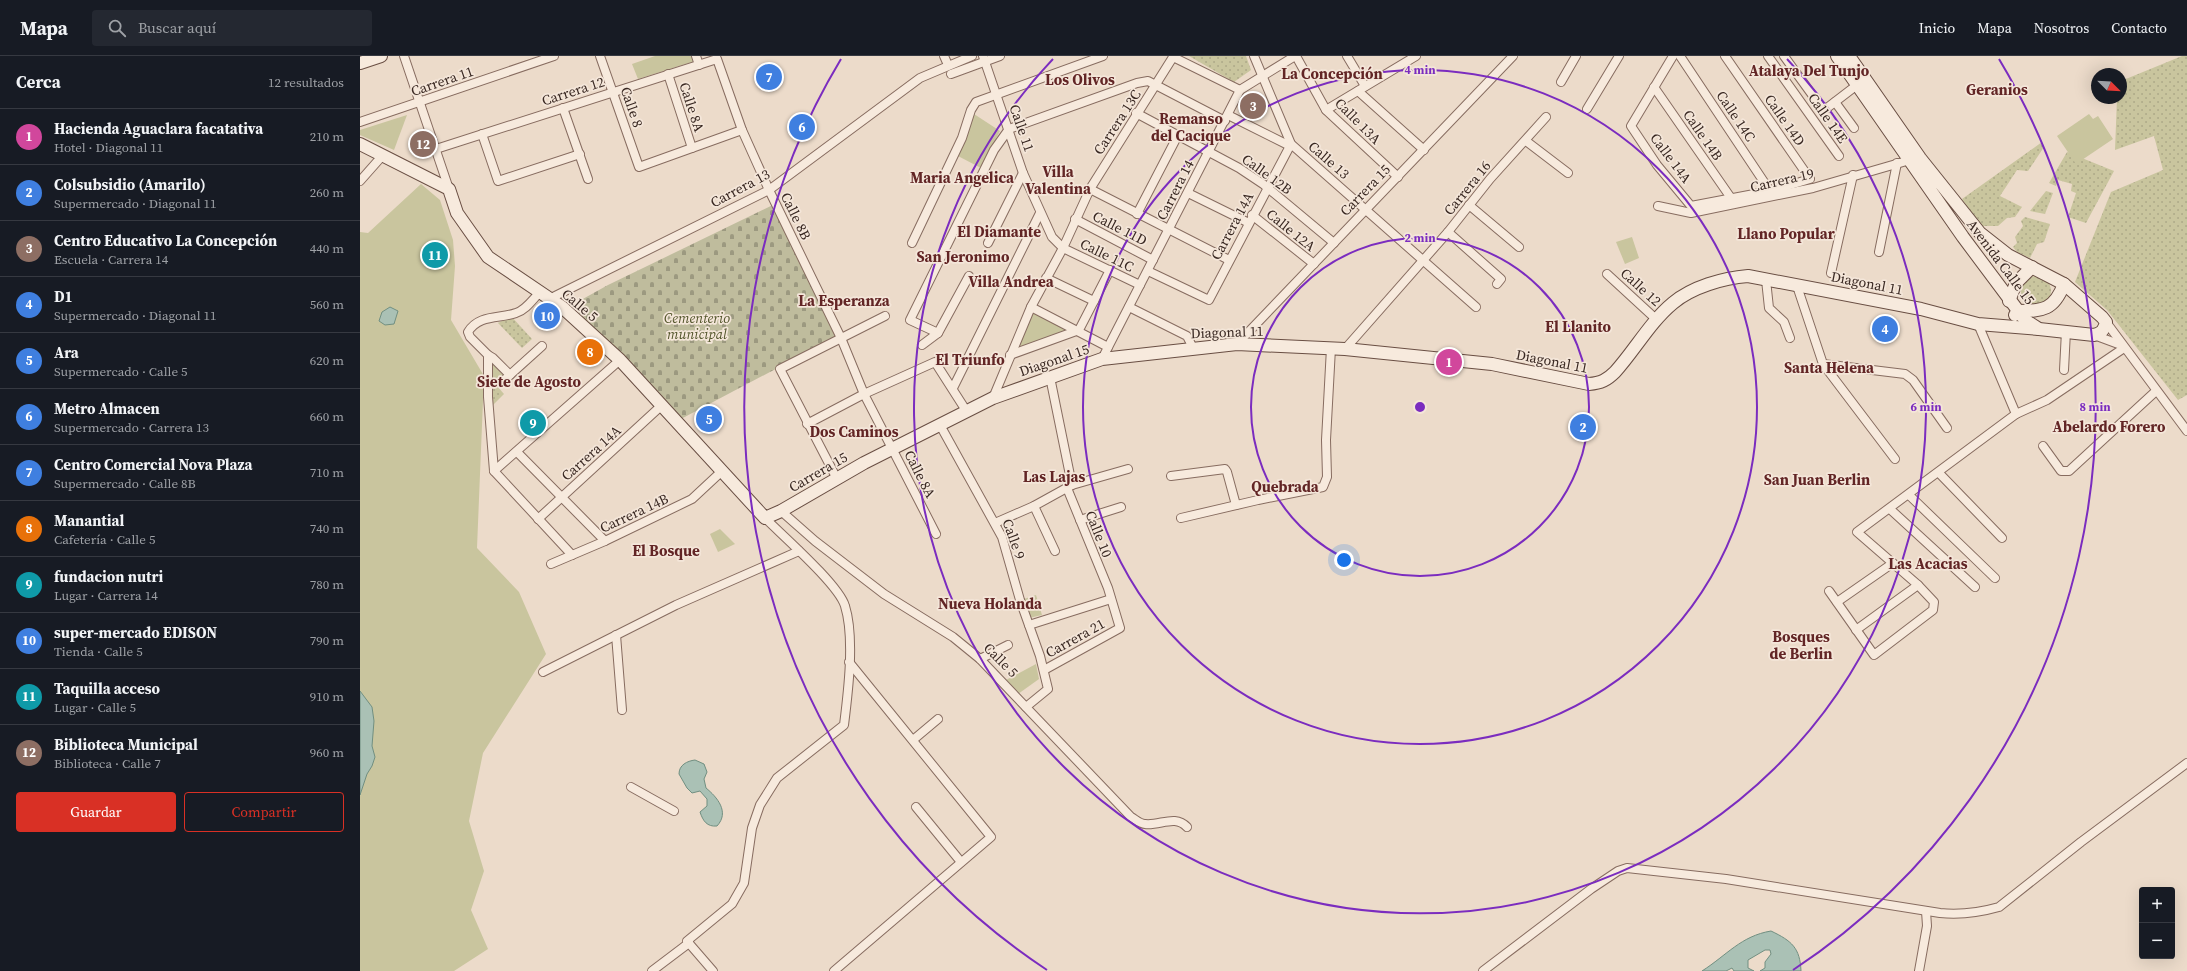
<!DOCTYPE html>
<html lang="es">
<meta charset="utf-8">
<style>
:root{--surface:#171b24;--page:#242831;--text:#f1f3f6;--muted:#9ea1a6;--line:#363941;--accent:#d93025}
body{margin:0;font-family:"Source Serif 4",serif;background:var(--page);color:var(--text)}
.controls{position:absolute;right:12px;bottom:12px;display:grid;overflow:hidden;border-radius:4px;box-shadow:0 4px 16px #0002}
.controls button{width:36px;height:36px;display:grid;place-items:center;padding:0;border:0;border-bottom:1px solid var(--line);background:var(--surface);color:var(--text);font:20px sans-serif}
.compass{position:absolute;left:1731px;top:12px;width:36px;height:36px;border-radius:50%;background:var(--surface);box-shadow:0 4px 16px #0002;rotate:114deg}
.you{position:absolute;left:984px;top:504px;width:14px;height:14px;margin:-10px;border:3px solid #fff;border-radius:50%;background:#1a73e8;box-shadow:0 0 0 6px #1a73e833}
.badge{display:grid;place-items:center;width:26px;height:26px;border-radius:50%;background:var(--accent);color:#fff;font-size:13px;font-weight:700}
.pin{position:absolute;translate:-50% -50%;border:2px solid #fff;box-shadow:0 1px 4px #0006}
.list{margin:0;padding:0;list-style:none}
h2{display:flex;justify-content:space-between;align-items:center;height:52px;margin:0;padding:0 16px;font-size:17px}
h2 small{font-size:13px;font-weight:400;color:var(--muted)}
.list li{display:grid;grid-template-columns:26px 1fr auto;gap:12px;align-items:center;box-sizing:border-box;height:56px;padding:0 16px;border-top:1px solid var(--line)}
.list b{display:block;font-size:15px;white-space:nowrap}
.list p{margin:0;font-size:13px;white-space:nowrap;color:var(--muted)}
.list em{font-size:13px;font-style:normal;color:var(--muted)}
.actions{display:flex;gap:8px;padding:12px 16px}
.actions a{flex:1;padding:9px 0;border:1px solid var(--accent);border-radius:4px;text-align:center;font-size:14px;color:var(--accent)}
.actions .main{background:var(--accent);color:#fff}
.icon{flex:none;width:22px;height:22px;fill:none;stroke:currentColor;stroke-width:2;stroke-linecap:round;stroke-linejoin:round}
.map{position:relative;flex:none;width:1827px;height:915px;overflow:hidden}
header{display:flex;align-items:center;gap:24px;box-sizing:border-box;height:56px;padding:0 20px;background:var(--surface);border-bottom:1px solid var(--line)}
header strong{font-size:19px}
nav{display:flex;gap:22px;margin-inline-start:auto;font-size:14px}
.search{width:280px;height:36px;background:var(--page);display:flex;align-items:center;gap:10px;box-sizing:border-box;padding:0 14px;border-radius:4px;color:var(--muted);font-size:15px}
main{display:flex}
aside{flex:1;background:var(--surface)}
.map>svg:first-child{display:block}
.grass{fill:url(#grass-dots)}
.cemetery{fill:url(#cemetery-stones)}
.park{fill:#c9c59e}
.water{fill:#aac1b5;stroke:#718f81}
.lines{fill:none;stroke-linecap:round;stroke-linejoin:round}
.street-casing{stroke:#876c60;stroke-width:10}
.secondary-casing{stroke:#694e43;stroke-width:14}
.street{stroke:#f7eadd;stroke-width:8}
.secondary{stroke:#f7eadd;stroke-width:12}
.ring{fill:none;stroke:#7b2cbf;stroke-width:2}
.labels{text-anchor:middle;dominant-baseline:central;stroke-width:3.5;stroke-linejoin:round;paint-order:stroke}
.street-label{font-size:14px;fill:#392822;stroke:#f4e6d9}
.park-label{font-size:14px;font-style:italic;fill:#52542a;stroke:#f4e6d9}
.neighbourhood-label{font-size:15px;font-weight:bold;fill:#622525;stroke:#f4e6d9}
.centre{fill:#7b2cbf;stroke:#f4e6d9;stroke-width:2}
.ring-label{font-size:12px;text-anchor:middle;font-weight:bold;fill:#7b2cbf;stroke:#f4e6d9;stroke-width:3.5;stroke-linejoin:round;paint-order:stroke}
</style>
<header>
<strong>Mapa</strong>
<div class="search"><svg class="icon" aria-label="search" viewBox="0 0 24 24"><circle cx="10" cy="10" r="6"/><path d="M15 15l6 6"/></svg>Buscar aquí</div>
<nav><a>Inicio</a><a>Mapa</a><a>Nosotros</a><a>Contacto</a></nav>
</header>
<main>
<aside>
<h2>Cerca<small>12 resultados</small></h2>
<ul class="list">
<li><span class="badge" style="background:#d1479c">1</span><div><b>Hacienda Aguaclara facatativa</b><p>Hotel · Diagonal 11</p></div><em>210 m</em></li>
<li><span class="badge" style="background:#3f7fe0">2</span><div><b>Colsubsidio (Amarilo)</b><p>Supermercado · Diagonal 11</p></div><em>260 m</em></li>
<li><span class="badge" style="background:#8d6e63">3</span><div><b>Centro Educativo La Concepción</b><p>Escuela · Carrera 14</p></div><em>440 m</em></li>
<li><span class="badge" style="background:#3f7fe0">4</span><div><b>D1</b><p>Supermercado · Diagonal 11</p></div><em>560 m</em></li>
<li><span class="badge" style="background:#3f7fe0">5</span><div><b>Ara</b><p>Supermercado · Calle 5</p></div><em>620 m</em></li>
<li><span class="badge" style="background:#3f7fe0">6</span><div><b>Metro Almacen</b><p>Supermercado · Carrera 13</p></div><em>660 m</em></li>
<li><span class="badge" style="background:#3f7fe0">7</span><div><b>Centro Comercial Nova Plaza</b><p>Supermercado · Calle 8B</p></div><em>710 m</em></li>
<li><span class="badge" style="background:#e8710a">8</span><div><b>Manantial</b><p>Cafetería · Calle 5</p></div><em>740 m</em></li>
<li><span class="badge" style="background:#0f9aa8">9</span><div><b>fundacion nutri</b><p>Lugar · Carrera 14</p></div><em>780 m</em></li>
<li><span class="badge" style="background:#3f7fe0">10</span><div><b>super-mercado EDISON</b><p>Tienda · Calle 5</p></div><em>790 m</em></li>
<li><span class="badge" style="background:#0f9aa8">11</span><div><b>Taquilla acceso</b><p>Lugar · Calle 5</p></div><em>910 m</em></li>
<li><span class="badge" style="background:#8d6e63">12</span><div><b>Biblioteca Municipal</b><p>Biblioteca · Calle 7</p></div><em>960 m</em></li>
</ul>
<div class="actions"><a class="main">Guardar</a><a>Compartir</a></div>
</aside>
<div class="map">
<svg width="1827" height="915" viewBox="0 0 1827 915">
<defs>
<pattern id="grass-dots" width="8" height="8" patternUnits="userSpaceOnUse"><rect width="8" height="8" fill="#c9c59e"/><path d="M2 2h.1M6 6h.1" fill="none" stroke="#ada988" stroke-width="1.8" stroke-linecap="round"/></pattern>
<pattern id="cemetery-stones" width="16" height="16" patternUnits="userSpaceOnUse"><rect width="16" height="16" fill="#bfbc9d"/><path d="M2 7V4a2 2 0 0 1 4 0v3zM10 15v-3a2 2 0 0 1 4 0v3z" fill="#9c9980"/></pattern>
</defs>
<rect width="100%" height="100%" fill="#ecdbca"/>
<g class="grass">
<polygon points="829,0 886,0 891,14 874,26"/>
<polygon points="1822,0 1827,0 1827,339 1818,344 1747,254 1715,226 1751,136 1803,114 1794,80 1755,94 1757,42 1761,42 1761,25"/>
<polygon points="1682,86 1684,91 1668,115 1657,114 1640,140 1662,151 1655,161 1647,162 1638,170 1620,170 1602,143"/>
<polygon points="1707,96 1754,115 1726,167 1708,161 1716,137 1711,135 1712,128 1698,124 1696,130 1689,127"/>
<polygon points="1686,135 1693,137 1685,158 1670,155"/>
<polygon points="1665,161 1690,168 1684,186 1677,188 1670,202 1657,196 1653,191 1657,187 1655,181 1663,170 1661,165"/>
<circle cx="1676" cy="235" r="15"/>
<polygon points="151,260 172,283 162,292 138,267"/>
<polygon points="131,323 144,338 133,349"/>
</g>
<polygon class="cemetery" points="415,148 478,280 319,364 212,249 248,229"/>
<g class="park">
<polygon points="295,0 334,0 335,5 278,23 272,8"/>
<polygon points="614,58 640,75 621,112 598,100"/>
<polygon points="1729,58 1733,63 1738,60 1753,83 1716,108 1697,80"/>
<polygon points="47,59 34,94 0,79 0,74"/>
<polygon points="61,128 80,144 93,184 95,210 91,264 124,320 117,492 159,536 186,598 123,697 109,765 124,815 111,854 128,893 94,915 0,915 0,176 8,177"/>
<polygon points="1272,181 1279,202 1265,208 1256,186"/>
<polygon points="674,256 709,274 656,292"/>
<polygon points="133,303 147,319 136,329 131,323 129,308"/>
<polygon points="360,473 375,488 358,496 350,478"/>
<polygon points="676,539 682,559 669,562 664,543"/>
<polygon points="676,608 679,623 658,638 646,624"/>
</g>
<g class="water">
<polygon points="30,251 38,255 34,268 25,269 19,265 22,256"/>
<polygon points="0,635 12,651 14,665 12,690 15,701 12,710 7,718 0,739"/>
<path d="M335 704 344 708 347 716 344 723 346 732C357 741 370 756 357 770 347 771 343 765 340 756L347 750V743L340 735 332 737 327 732 319 718C319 709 327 705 335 704Z"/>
<path d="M1411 875C1432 885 1440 892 1441 915H1400L1405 912V906L1411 898 1410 894H1405L1388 904V912L1394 915H1374L1372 912 1366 915H1342C1367 899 1381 880 1411 875Z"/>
</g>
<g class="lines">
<g class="street-casing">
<g id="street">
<polyline points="44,0 89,133"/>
<polyline points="240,0 279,111 382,74"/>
<polyline points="336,0 339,9"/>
<polyline points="584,0 588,9"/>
<polyline points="623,0 663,117 692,181 703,192 780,229"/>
<polyline points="894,0 931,88 1116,251"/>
<polyline points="936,0 966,54 1038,121"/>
<polyline points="987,0 1005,30"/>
<polyline points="1313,0 1271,70 1297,109 1331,150 1410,135 1450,123 1365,0"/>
<polyline points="1320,0 1410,135"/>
<polyline points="1408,0 1479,100"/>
<polyline points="1424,0 1461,51 1467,52 1497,29"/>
<polyline points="308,18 332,92"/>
<polyline points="591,18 640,0"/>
<polyline points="1201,26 1216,0"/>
<polyline points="1294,31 1371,142"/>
<polyline points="998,35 1064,94"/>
<polyline points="1475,46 1494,72"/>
<polyline points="203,52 228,123"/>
<polyline points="1227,53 1259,0"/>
<polyline points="966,54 1056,0"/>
<polyline points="776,57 879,112 903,128 974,187"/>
<polyline points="868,59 930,90"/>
<polyline points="0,66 194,0"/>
<polyline points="122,78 138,125 220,98"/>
<polyline points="1166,85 1208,117"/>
<polyline points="76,93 357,3 382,74 409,134 481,282 504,338 576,478"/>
<polyline points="0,125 23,99"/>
<polyline points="730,133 869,204"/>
<polyline points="828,137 889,167"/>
<polyline points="1109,149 1159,191"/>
<polyline points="1298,150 1331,157 1453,132 1550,104"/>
<polyline points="777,158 817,81"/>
<polyline points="892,159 954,208"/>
<polyline points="715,163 793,204"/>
<polyline points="1088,176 1141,223 1137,228"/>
<polyline points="552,187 602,82 611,54 616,46 743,0"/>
<polyline points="628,187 663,117"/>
<polyline points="1519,196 1537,107"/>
<polyline points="788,215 849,244 931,88"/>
<polyline points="1471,217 1493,119"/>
<polyline points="1247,218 1297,264"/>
<polyline points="609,220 578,277 550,264 634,94 649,73 777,27 788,25 865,65"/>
<polyline points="686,222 734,245"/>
<polyline points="1406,224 1409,252 1424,266 1430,282"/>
<polyline points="1437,230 1463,308 1535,403"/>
<path d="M180 236C173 243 166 254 156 257 140 263 119 258 108 276L110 281 128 299V341L134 415 212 499"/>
<polyline points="189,243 409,134 560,22 612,0"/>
<polyline points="671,251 748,291"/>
<polyline points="769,251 827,280 833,292"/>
<polyline points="1746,266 1827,375"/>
<polyline points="1618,268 1656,358"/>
<polyline points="1734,279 1761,289"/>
<polyline points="877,288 1153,0"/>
<polyline points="562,289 578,277"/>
<polyline points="985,293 1088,176 1130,123 1186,61"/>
<polyline points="128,299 133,302 150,319"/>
<polyline points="650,299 719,274 750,214"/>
<polyline points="742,303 880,34 935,0"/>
<polyline points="1463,308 1545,318 1553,324 1587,372"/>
<polyline points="1704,314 1706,275"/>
<polyline points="690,321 712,429"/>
<polyline points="141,327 182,290"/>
<polyline points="593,332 680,157"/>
<polyline points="633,342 671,251 703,192 730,133 813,1 880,34"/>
<polyline points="447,368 504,338 575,306 607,356"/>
<polyline points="580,369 642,481 660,544 680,600 688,633 666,651"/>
<polyline points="1683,390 1701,415 1709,415 1796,335"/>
<polyline points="157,396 245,485"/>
<polyline points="134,415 260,304"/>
<polyline points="1579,417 1642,482"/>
<polyline points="811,420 865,413 867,416 876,449"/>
<polyline points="477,423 420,313 525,260"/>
<polyline points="1549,439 1635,522"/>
<polyline points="674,450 695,495"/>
<polyline points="1530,453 1615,531"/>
<path d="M421 455 455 485 524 538 593 581 620 603 771 761C775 763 780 768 785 768 800 770 815 758 827 771"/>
<polyline points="821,462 898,444 963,431 967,421 966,384 971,292"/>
<polyline points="178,463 301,350"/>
<polyline points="720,464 761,451"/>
<polyline points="635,467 674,450 712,429 768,413"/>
<polyline points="191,508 245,485 332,443 361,416"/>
<polyline points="1469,535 1514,599 1573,554 1574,546 1558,529 1497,476 1656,358 1687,344 1764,292"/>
<polyline points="1477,546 1533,507"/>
<polyline points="669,569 751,543"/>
<polyline points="1496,574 1558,529"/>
<polyline points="256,579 262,654"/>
<polyline points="620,603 648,589"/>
<polyline points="684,614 760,572 748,532 707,432"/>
<polyline points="183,616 316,549 439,495"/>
<polyline points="553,684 578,663"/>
<polyline points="271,731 314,755"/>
<polyline points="556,751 601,806"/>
<polyline points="292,915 329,887"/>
<path d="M353 915 327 885 372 848 384 827 392 772 400 749 417 722 484 669C488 637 495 582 485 550 479 529 423 480 405 462"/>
<polyline points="474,915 631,781 489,606"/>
<path d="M1123 915 1231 833 1258 815 1267 812 1366 823 1580 857C1601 859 1618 857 1639 851L1721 786 1827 707"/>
<polyline points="1559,915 1567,870 1566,855"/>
</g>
</g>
<g class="secondary-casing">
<g id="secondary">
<path d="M1477 0 1603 181 1665 264 1679 273 1734 279C1742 277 1744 274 1746 266L1742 261 1704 228 1648 199 1620 177 1560 102 1489 0"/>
<polyline points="0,7 21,0"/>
<path d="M0 88 89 133 97 157 128 201 202 251 260 304 405 462 421 455 504 407 633 342 742 303 877 288 985 293 1132 308 1229 328C1241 327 1247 324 1255 316 1275 294 1290 266 1313 247 1332 231 1363 222 1388 220L1561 253 1618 268 1679 273"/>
<polyline points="1649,245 1656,227 1672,211"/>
<path d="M1655 259 1658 255C1683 255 1694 254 1704 228"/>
</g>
</g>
<use href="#street" class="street"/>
<use href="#secondary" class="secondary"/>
</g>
<g class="ring">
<circle cx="1060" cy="351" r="169"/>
<circle cx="1060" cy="351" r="337"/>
<path d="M1427 3A506 506 0 1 1 693 3"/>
<path d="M687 914A675 675 0 0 1 481 3M1639 3A675 675 0 0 1 1433 914"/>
</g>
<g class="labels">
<g class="street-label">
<text transform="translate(82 25) rotate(-19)">Carrera 11</text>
<text transform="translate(213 35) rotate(-18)">Carrera 12</text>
<text transform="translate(272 51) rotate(71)">Calle 8</text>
<text transform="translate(332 51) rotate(72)">Calle 8A</text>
<text transform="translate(1376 60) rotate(56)">Calle 14C</text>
<text transform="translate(1468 62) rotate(55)">Calle 14E</text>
<text transform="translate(1425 64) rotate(55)">Calle 14D</text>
<text transform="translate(998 65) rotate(45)">Calle 13A</text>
<text transform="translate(757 66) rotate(-57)">Carrera 13C</text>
<text transform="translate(662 72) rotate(71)">Calle 11</text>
<text transform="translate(1343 79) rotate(55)">Calle 14B</text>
<text transform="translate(1311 102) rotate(53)">Calle 14A</text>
<text transform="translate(969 104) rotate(41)">Calle 13</text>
<text transform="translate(907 118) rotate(36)">Calle 12B</text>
<text transform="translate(1422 124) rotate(-13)">Carrera 19</text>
<text transform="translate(380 132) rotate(-28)">Carrera 13</text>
<text transform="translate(1107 132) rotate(-51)">Carrera 16</text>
<text transform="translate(815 134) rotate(-63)">Carrera 14</text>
<text transform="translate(1005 134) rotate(-46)">Carrera 15</text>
<text transform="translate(436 160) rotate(64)">Calle 8B</text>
<text transform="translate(872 170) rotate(-62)">Carrera 14A</text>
<text transform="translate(760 172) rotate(27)">Calle 11D</text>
<text transform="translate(931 174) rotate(39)">Calle 12A</text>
<text transform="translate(747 199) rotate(26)">Calle 11C</text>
<text transform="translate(1641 206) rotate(53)">Avenida Calle 15</text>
<text transform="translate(1507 227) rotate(11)">Diagonal 11</text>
<text transform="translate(1281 231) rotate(42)">Calle 12</text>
<text transform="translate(220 249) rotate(40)">Calle 5</text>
<text transform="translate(867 276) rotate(-2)">Diagonal 11</text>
<text transform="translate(694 304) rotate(-19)">Diagonal 15</text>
<text transform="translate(1192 305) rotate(11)">Diagonal 11</text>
<text transform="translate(231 397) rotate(-42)">Carrera 14A</text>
<text transform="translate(458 416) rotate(-30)">Carrera 15</text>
<text transform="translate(560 418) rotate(63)">Calle 8A</text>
<text transform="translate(274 457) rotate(-25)">Carrera 14B</text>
<text transform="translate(739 478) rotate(68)">Calle 10</text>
<text transform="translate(654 483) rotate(70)">Calle 9</text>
<text transform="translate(715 582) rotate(-29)">Carrera 21</text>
<text transform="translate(641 604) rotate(45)">Calle 5</text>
</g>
<g class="park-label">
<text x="337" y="262">Cementerio<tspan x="337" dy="16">municipal</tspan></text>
</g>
<g class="neighbourhood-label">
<text x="1449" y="14">Atalaya Del Tunjo</text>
<text x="972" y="17">La Concepción</text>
<text x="720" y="23">Los Olivos</text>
<text x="1637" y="33">Geranios</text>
<text x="831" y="62">Remanso<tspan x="831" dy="17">del Cacique</tspan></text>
<text x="698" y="115">Villa<tspan x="698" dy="17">Valentina</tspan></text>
<text x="602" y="121">Maria Angelica</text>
<text x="639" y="175">El Diamante</text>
<text x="1426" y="177">Llano Popular</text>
<text x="603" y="200">San Jeronimo</text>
<text x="651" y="225">Villa Andrea</text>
<text x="484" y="244">La Esperanza</text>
<text x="1218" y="270">El Llanito</text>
<text x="610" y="303">El Triunfo</text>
<text x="1469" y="311">Santa Helena</text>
<text x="169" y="325">Siete de Agosto</text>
<text x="1749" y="370">Abelardo Forero</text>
<text x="494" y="375">Dos Caminos</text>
<text x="694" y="420">Las Lajas</text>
<text x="1457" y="423">San Juan Berlin</text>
<text x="925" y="430">Quebrada</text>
<text x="306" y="494">El Bosque</text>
<text x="1568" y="507">Las Acacias</text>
<text x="630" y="547">Nueva Holanda</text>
<text x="1441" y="580">Bosques<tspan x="1441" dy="17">de Berlin</tspan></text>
</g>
</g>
<circle cx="1060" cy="351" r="6" class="centre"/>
<g class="ring-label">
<text x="1060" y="18">4 min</text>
<text x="1060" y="186">2 min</text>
<text x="1566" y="355">6 min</text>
<text x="1735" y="355">8 min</text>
</g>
</svg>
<div class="controls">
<button>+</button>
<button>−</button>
</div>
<svg class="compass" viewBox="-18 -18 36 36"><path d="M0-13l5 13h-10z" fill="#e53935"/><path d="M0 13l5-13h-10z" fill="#9ea1a6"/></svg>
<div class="you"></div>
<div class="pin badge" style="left:1089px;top:306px;background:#d1479c">1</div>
<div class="pin badge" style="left:1223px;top:371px;background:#3f7fe0">2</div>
<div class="pin badge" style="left:893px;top:50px;background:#8d6e63">3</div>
<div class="pin badge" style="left:1525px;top:273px;background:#3f7fe0">4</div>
<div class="pin badge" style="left:349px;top:363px;background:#3f7fe0">5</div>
<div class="pin badge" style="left:442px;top:71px;background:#3f7fe0">6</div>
<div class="pin badge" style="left:409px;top:21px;background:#3f7fe0">7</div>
<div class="pin badge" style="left:230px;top:296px;background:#e8710a">8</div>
<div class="pin badge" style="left:173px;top:367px;background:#0f9aa8">9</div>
<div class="pin badge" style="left:187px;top:260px;background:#3f7fe0">10</div>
<div class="pin badge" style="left:75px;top:199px;background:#0f9aa8">11</div>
<div class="pin badge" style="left:63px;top:88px;background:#8d6e63">12</div>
</div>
</main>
